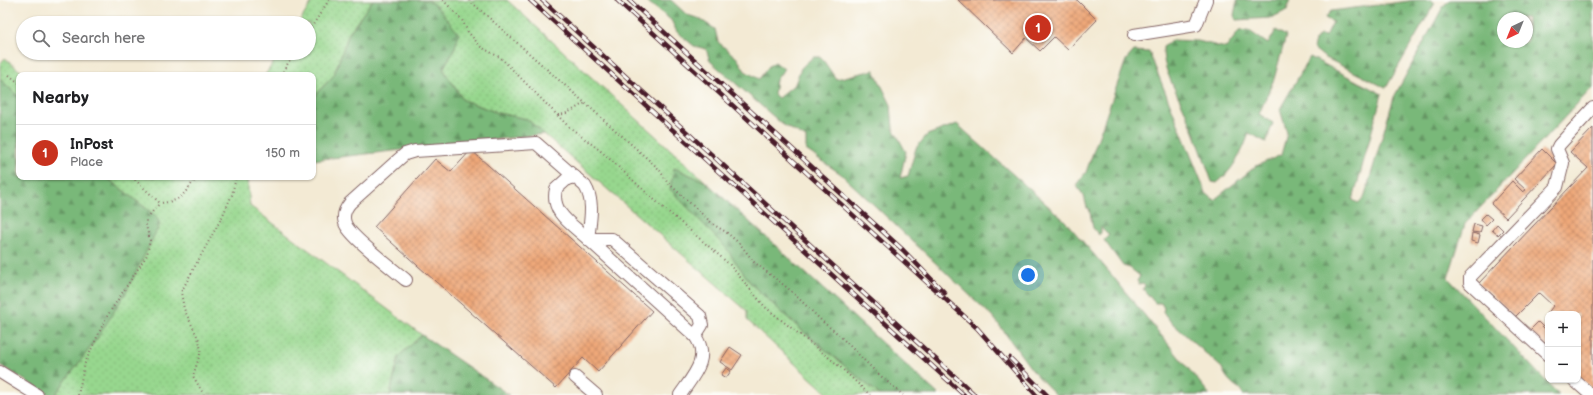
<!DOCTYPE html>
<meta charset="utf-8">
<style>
:root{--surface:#fff;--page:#f6f6f6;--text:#202124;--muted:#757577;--line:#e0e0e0;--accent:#c8321e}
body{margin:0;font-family:"Balsamiq Sans",sans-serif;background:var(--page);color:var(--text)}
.controls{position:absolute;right:12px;bottom:12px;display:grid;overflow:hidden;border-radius:8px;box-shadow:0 1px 3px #0004}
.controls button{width:36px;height:36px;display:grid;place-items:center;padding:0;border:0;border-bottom:1px solid var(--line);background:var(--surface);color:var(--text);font:20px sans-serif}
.compass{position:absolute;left:1497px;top:12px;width:36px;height:36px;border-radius:50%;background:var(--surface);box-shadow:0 1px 3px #0004;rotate:223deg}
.you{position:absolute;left:1028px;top:275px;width:14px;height:14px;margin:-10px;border:3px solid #fff;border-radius:50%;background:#1a73e8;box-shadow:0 0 0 6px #1a73e833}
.badge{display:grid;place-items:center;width:26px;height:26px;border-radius:50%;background:var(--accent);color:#fff;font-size:13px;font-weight:700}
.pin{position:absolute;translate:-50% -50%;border:2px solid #fff;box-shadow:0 1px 4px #0006}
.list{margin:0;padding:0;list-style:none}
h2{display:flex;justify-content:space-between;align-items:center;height:52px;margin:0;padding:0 16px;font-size:17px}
h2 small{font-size:13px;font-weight:400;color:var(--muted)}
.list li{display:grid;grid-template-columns:26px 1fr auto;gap:12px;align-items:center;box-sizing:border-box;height:56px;padding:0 16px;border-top:1px solid var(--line)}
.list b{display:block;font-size:15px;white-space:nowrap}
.list p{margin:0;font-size:13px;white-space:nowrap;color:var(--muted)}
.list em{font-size:13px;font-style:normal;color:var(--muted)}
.icon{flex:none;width:22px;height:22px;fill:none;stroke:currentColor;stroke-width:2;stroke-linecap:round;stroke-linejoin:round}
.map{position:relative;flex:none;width:1593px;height:395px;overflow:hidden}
.search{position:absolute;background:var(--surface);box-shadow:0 1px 3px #0004;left:16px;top:16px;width:300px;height:44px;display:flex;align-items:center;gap:10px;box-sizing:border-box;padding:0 14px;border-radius:22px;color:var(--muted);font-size:15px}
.panel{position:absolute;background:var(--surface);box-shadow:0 1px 3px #0004;left:16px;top:72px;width:300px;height:108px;border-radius:8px}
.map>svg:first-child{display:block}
.grass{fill:url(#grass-dots);stroke:#707b5c}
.forest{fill:url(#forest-firs);stroke:#626c52;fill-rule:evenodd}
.building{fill:url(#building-cross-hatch)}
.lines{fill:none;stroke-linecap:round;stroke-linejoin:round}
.minor-casing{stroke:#856666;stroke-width:14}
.path{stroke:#856666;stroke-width:2;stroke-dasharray:1 3;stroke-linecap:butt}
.minor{stroke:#fff;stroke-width:12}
.rail-casing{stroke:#4a1f2b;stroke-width:4.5}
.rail{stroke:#fdfcf7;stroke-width:3;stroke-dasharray:9;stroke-linecap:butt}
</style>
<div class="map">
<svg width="1593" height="395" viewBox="0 0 1593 395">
<defs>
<pattern id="grass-dots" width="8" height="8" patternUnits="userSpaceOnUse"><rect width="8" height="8" fill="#97d78e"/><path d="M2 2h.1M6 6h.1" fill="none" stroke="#84b87b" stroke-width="1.8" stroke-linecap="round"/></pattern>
<pattern id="forest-firs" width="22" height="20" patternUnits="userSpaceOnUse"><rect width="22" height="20" fill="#79b879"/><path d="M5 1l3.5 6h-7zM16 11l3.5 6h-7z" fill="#659563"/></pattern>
<pattern id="building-cross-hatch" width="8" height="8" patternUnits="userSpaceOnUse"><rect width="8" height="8" fill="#eea778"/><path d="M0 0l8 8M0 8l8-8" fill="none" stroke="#c38763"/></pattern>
</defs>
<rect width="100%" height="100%" fill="#fdfcf7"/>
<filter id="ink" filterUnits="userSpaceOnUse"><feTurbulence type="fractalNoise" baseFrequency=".025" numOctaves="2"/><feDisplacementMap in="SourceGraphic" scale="8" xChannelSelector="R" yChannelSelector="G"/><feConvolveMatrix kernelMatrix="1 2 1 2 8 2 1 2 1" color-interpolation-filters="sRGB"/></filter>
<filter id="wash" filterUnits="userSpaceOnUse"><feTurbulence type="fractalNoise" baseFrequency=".012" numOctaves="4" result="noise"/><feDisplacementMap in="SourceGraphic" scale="16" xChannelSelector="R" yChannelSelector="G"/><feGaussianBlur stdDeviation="0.9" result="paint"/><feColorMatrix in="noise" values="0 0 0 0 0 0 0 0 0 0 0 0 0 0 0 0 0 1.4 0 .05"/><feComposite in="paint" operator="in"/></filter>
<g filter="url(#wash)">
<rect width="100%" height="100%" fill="#f3ead4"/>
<g class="grass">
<polygon points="313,0 373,0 349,33 334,75 317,93 313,102 313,75 265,75 280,53 309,53 309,23 299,23"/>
<polygon points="428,0 507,0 706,182 674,168 726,248 752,285 799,328 880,395 829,395 747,320 747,311 527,119 498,113 463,100 443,69 455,47 438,8"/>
<polygon points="5,58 25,75 19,75 19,97 0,79 0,64"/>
<polygon points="106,177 247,177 250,206 422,335 399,356 390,395 55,395 98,337 156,216"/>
</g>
<g class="forest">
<polygon points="373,0 428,0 438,8 459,34 455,47 443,69 463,100 498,113 527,119 544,134 313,160 313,102 317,93 334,75 349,33"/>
<polygon points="645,0 671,0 687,15 698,18 715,29 718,42 737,58 745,71 759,79 769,66 775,62 784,69 776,80 774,94 778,98 795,84 801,68 813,57 821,57 836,79 874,70 891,105 893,128 906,152 900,178 908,176 916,148 927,135 957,124 1065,221 1110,273 1210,395 1056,395 1032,370 994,318 841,174 806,150 806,138 782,124 710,61 706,49 694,46 677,32 671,20"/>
<polygon points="1237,0 1290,0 1287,10 1271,18 1236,20 1234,15"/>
<polygon points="1417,0 1431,0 1435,3 1386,88 1324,57 1313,48 1315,41 1320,35 1326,36 1333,22 1325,18 1331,11"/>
<path d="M1450 0H1593V87L1465 224 1448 278 1559 395H1243L1240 389C1232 384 1225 377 1222 368L1170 321 1163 312 1164 308 1161 303H1155L1143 289 1145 285 1143 283 1139 284 1137 281 1140 276 1130 268 1123 266 1104 240 1109 235 1101 227V233L1099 235 1093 228 1089 208H1087L1084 196 1076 185 1086 172 1126 60 1134 51 1149 52 1206 193 1214 200 1256 166 1281 155 1287 133 1280 109 1310 57 1382 94 1353 200 1358 203 1364 198 1394 97 1444 5ZM1503 18H1527V42H1503Z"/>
<path d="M1248 30 1268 44 1276 30 1286 36 1274 79 1259 114 1273 123 1266 142 1249 133C1243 152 1232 171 1217 183L1212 182C1204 159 1196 135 1186 113 1177 92 1162 70 1163 47L1172 40 1198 41 1226 48 1239 31Z"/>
<polygon points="0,79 19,97 19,177 106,177 156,216 160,224 125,294 98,337 55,395 49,395 0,365"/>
<polygon points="674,168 706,182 939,395 880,395 799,328 752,285 726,248 670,189"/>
<polygon points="422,335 509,395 390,395 399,356"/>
</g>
<g id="blocks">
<g class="building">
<polygon points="958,0 1077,0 1097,20 1068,50 1054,37 1040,51 1026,38 1013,53"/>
<polygon points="1593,128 1593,389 1578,378 1578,314 1547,314 1553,306 1539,293 1515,317 1479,283 1588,168 1570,152"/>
<polygon points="1542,149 1557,164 1506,218 1491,204 1512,181 1523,192 1526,190 1514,179"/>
<polygon points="471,150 652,311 598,372 583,358 556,388 374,227 435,159 451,172"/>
<polygon points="1486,214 1492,219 1486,225 1481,219"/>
<polygon points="1474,224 1482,226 1480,233 1472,232"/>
<polygon points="1497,224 1503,230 1498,235 1492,230"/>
<polygon points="1472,233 1480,235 1478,243 1471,241"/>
<polygon points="1538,322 1545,329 1548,326 1548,349 1529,331"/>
<polygon points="730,347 742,355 732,370 720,362"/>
<polygon points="726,368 731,371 726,378 721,375"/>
</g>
</g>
</g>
<g filter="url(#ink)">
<use href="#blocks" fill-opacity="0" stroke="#856666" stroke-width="1"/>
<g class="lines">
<g class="minor-casing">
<g id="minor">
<polyline points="1134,35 1196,25 1206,0"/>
<path d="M575 177 567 179 556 189C550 213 573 225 588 239H612L700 316 702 325 695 336"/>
<path d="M406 280C394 270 348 235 345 223 342 215 345 209 350 203L398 160 405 154 415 151 536 143 585 186C595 202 590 221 588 239L695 336C711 358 693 376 680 395"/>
<polyline points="1548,355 1470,283 1470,277 1557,187 1563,163 1557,149 1559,145 1593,108"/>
<polyline points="0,372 37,395"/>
<polyline points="575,377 596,395"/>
<polyline points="1574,380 1591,395"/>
</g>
</g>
<g class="path">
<polyline points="443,0 462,20 468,32 481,47 501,58 568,126 602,152 659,204 713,250 730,265 765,307 838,365 870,395"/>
<polyline points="469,0 613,128 659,169 667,182 714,225 726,232 740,244 754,262 790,290 824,323 837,333 875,371 903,395"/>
<polyline points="309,31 329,0"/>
<polyline points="9,75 19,83"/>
<polyline points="281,75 294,53"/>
<path d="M558 115C569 114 576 107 586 103"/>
<path d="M132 177 160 203C185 201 182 193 198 177"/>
<polyline points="78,395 85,363 106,318 147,255 150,240 146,226 146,219 160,203"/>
<polyline points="204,395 193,376 201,351 199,340 184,309 181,292 222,217 232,195 236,177"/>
</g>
<use href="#minor" class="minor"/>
<g class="rail-casing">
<g id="rail">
<polyline points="530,0 964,395"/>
<polyline points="542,0 975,395"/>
<polyline points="617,0 977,328 1036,395"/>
<polyline points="629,0 903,250 945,293"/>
<polyline points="1010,358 1047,395"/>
</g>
</g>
<use href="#rail" class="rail"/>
</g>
</g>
</svg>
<div class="controls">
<button>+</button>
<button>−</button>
</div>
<svg class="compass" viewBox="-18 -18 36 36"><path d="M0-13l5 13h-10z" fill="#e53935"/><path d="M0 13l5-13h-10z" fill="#757577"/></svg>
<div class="you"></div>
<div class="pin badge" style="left:1038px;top:28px">1</div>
<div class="search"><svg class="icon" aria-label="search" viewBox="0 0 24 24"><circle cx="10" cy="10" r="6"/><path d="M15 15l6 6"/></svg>Search here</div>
<section class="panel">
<h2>Nearby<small></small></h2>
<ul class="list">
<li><span class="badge">1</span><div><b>InPost</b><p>Place</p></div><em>150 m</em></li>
</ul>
</section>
</div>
